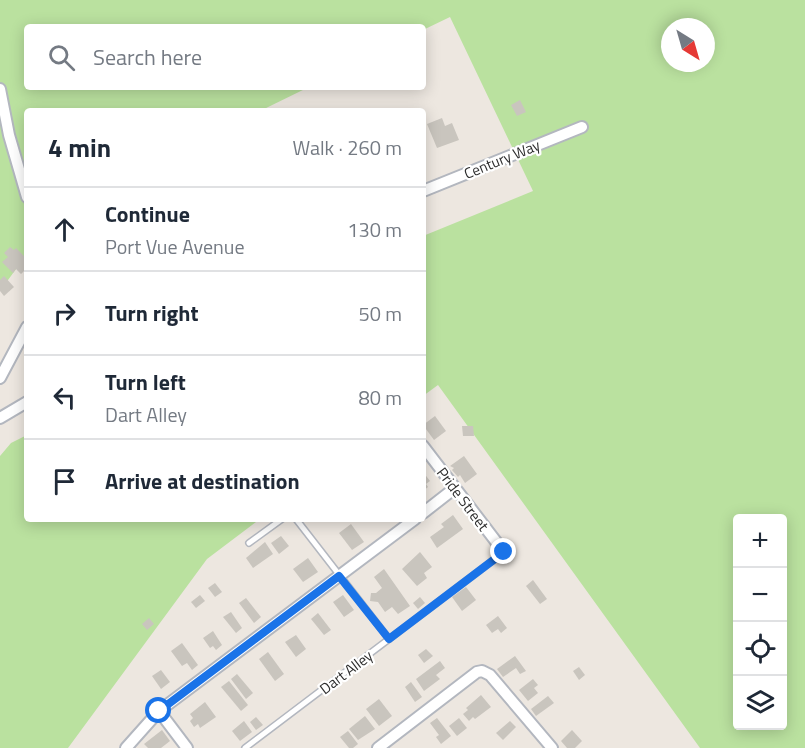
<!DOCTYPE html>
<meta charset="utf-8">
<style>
:root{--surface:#fff;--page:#f6f6f7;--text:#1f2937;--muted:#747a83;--line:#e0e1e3}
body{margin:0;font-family:"Titillium Web",sans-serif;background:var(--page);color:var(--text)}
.controls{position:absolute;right:18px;bottom:18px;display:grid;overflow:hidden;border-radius:6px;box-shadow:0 3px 15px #0003}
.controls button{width:54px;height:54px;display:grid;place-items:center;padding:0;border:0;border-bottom:2px solid var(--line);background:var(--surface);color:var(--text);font:30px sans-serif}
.compass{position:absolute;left:661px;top:18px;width:54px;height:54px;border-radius:50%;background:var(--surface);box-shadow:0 3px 15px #0003;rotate:143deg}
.stop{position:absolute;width:18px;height:18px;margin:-14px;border:4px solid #1a73e8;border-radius:50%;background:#fff}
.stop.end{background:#1a73e8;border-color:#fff;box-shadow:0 2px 6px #0008}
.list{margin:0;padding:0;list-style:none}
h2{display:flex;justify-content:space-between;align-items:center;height:78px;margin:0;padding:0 24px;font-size:26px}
h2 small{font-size:20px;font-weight:400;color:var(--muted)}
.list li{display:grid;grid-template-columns:39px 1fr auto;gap:18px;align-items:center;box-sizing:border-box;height:84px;padding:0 24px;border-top:2px solid var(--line)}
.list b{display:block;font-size:22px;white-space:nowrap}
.list p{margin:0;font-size:20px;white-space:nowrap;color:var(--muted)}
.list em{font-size:20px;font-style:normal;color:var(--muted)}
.icon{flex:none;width:33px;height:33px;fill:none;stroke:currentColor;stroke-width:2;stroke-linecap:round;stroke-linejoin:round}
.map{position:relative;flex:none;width:805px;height:748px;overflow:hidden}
.search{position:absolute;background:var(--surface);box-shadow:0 3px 15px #0003;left:24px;top:24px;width:402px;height:66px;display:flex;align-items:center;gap:15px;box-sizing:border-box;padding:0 21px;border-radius:6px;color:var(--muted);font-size:22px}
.panel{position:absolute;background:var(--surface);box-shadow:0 3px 15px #0003;left:24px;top:108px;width:402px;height:414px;border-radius:6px}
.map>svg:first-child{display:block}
.green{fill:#bae19f;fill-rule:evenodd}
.building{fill:#c9c5be}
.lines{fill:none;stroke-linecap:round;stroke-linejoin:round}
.service-casing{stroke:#b3b7bf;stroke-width:8}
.minor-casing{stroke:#b3b7bf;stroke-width:14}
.service{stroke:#fff;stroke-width:5}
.minor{stroke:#fff;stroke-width:10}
.route{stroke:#1a73e8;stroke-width:8}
.labels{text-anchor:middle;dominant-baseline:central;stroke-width:4.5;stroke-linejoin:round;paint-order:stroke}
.street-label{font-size:15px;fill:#2d2d2d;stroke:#fff}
</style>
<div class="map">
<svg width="805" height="748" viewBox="0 0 805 748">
<rect width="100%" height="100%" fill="#ede7e0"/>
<g class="green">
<path d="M0 0H805V748H700L438 385 423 396V236L533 191 450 17 423 30V27H27V87H309L260 111H27V254L0 291ZM670 27H706V63H670ZM738 518H782V726H738Z"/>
<polygon points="27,435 27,519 260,519 207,559 68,748 0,748 0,456 11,443"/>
</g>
<g class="building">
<polygon points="520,100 526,112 517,116 511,105"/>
<polygon points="442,118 445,126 452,123 459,140 437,148 427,124"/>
<polygon points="10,247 14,250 16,248 27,259 27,268 21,274 16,269 13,273 2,262 8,257 4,253"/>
<polygon points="4,276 14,287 4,296 0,291 0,280"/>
<polygon points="435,416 446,431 434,440 423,425"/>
<polygon points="462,426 473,426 474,436 463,436"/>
<polygon points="464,456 477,474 465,483 460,475 458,477 452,470 454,468 450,466"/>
<polygon points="423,472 430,481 426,484 428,487 423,491"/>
<polygon points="453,515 463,529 437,548 430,537 444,527 441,524"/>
<polygon points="351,524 364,542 352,550 339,533"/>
<polygon points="281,536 289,546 279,554 271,543"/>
<polygon points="265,542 273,554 253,568 246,558"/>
<polygon points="420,552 432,567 424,573 427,578 417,586 402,569"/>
<polygon points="308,558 318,572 303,582 293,569"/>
<polygon points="384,569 410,606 398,614 392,607 385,612 378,602 370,601 371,593 376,593 382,588 374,577"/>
<polygon points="533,580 547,599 540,604 526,586"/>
<polygon points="215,583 222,592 215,597 208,588"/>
<polygon points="466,587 476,600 462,611 452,597"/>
<polygon points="200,595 205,601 196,608 191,602"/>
<polygon points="343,595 354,610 344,617 333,602"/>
<polygon points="420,597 425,603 418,609 413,603"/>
<polygon points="246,598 261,617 254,623 239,603"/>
<polygon points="231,612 242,628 236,633 223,617"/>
<polygon points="318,613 331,630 324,635 311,619"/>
<polygon points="498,616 507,628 501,633 498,629 492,633 486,625"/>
<polygon points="149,618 154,624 147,630 142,624"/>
<polygon points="213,631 222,645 216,650 213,646 210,648 203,638"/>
<polygon points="296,635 306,649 296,657 285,642"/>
<polygon points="182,643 198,665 192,670 187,663 182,666 171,651"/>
<polygon points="426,649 433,656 424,663 418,655"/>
<polygon points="268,652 284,674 275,681 259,659"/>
<polygon points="515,656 526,671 520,674 516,668 503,677 497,669"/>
<polygon points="440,661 445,668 436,675 440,679 424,691 416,679"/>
<polygon points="579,667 585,675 579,680 573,671"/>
<polygon points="161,670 170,682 161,689 152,676"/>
<polygon points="237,674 253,693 246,699 231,679"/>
<polygon points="533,679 538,685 534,688 538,693 528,701 519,690"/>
<polygon points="229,681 248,705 241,711 221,687"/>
<polygon points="411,682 422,697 415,702 405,687"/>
<polygon points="481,695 491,707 475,719 473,717 469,721 463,714 468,710 466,708"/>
<polygon points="548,696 554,703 536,716 531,709"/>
<polygon points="379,699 392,716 379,726 366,709"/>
<polygon points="205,702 216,717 200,728 198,724 194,727 190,721 193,718 190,714"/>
<polygon points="365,716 375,729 358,740 349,729"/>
<polygon points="256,717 263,725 256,730 250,722"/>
<polygon points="437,718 451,736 441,744 436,737 439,735 430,723"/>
<polygon points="459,718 467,728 457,736 449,726"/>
<polygon points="244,721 252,732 240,741 232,731"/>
<polygon points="510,721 516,727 503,740 496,733"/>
<polygon points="162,730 170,741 161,748 148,748 144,744"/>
<polygon points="572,730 582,741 575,748 567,748 561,741"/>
<polygon points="348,731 358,744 353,748 349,748 340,737"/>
</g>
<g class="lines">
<g class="service-casing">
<g id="service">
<polyline points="296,519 389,639"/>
<polyline points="249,543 282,519"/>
<polyline points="245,748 504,552"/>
</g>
</g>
<g class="minor-casing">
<g id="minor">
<polyline points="0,89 9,135 27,197"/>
<polyline points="423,191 582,127"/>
<polyline points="0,378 27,327"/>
<polyline points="0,418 27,402"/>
<polyline points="423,446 504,552"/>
<polyline points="423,513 455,488"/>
<polyline points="159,711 187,748"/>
<polyline points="126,748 159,711 415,519"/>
<polyline points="378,748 477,672 482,671 490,675 552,748"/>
</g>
</g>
<use href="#service" class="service"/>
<use href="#minor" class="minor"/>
</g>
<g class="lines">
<polyline class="route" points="159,711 339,576 389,639 504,552"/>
</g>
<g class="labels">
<g class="street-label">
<text transform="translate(502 159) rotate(-22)">Century Way</text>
<text transform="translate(463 499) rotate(53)">Pride Street</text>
<text transform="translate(346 672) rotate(-37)">Dart Alley</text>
</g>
</g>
</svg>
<div class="controls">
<button>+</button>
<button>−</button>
<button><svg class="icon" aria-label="locate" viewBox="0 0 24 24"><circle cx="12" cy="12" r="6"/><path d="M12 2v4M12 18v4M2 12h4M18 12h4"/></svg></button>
<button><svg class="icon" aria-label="layers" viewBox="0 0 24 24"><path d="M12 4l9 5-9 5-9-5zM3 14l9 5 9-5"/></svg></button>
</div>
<svg class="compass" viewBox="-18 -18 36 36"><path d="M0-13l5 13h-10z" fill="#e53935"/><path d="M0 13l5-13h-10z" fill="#747a83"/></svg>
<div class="stop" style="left:159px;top:711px"></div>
<div class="stop end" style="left:504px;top:552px"></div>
<div class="search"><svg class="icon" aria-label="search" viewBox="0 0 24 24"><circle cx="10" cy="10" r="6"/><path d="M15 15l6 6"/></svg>Search here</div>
<section class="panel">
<h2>4 min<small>Walk · 260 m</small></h2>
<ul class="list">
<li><svg class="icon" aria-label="ahead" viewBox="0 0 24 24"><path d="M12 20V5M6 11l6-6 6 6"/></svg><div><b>Continue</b><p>Port Vue Avenue</p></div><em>130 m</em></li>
<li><svg class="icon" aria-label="right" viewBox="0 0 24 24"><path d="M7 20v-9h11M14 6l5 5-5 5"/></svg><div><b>Turn right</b></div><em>50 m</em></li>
<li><svg class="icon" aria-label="left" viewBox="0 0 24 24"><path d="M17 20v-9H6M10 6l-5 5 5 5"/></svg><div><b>Turn left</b><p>Dart Alley</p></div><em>80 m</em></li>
<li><svg class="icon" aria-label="arrive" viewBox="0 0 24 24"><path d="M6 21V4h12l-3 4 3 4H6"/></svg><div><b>Arrive at destination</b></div></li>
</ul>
</section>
</div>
